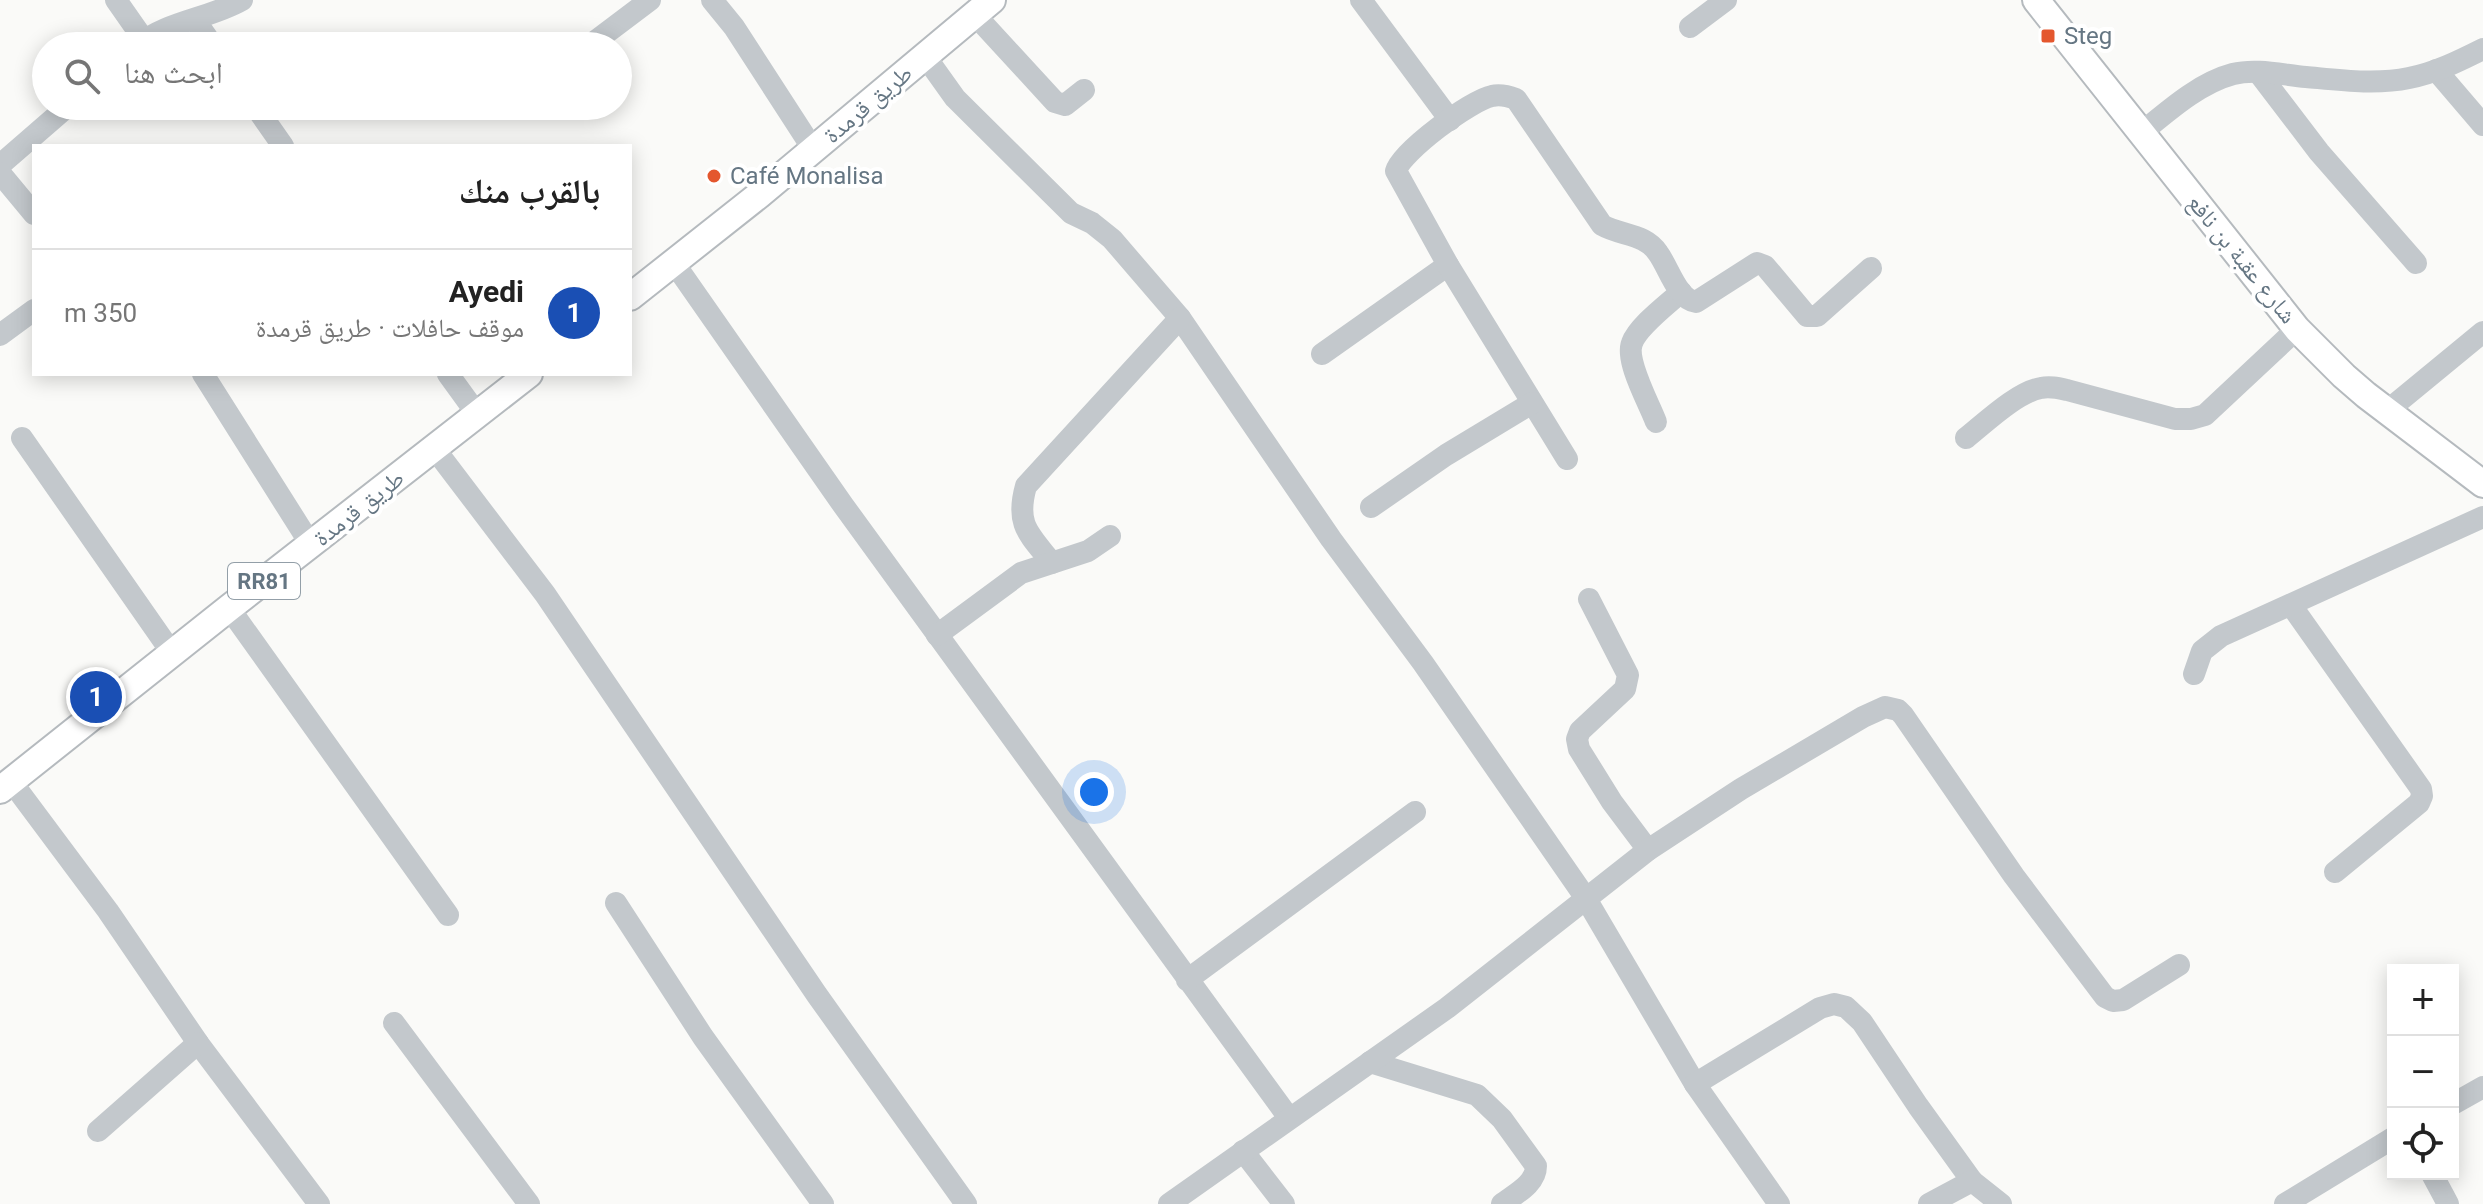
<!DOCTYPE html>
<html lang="ar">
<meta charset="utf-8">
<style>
:root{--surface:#fff;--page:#f2f2f2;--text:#222;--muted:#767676;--line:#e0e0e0;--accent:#7c3aed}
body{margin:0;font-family:Roboto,"Noto Naskh Arabic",sans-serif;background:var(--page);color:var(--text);direction:rtl}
.controls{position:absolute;right:24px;bottom:24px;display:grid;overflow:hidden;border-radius:0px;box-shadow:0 4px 20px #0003}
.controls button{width:72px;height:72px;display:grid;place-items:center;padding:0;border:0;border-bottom:2px solid var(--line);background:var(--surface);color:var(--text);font:40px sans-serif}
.you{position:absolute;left:1094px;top:792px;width:28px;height:28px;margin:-20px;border:6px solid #fff;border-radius:50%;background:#1a73e8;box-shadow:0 0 0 12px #1a73e833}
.badge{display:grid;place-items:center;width:52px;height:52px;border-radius:50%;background:var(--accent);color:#fff;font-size:26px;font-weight:700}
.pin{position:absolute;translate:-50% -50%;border:4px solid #fff;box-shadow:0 2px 8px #0006}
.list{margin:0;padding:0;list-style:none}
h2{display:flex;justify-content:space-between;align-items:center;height:104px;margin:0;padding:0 32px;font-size:34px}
h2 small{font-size:26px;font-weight:400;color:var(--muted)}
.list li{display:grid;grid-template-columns:52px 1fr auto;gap:24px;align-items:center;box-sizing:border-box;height:128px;padding:0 32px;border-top:2px solid var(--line)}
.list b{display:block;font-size:30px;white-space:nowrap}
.list p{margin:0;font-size:26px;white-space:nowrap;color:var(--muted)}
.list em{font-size:26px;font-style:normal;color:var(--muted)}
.icon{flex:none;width:44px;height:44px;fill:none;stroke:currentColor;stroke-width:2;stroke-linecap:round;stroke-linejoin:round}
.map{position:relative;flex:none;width:2483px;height:1204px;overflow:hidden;direction:ltr}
.search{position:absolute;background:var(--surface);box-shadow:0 4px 20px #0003;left:32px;top:32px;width:600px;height:88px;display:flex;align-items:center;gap:20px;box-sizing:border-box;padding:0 28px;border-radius:44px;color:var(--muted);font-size:30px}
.panel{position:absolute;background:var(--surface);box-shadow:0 4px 20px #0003;left:32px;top:144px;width:600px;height:232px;border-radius:0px;direction:rtl}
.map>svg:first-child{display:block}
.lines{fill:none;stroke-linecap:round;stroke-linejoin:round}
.major-casing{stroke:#b5babe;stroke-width:30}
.minor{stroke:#c3c8cc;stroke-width:22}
.major{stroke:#fff;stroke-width:26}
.poi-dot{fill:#e4572e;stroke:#fff;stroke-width:3}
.labels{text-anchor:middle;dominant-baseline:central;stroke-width:8;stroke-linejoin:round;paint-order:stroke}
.shield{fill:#fff;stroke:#939fa8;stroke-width:2}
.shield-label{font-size:22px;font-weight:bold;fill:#657683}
.poi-label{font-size:24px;fill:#657683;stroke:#fff;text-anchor:start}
.street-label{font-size:24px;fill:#657683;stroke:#fff}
</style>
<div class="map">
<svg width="2483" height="1204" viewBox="0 0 2483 1204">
<rect width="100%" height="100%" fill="#fafaf8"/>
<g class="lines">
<g class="major-casing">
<g id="major">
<polyline points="2036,0 2297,329 2344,376 2366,395 2483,484"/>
<polyline points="630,297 759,195 992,0"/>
<polyline points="0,790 229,608 529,374"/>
</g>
</g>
<g class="minor">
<polyline points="116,0 144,40"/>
<polyline points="712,0 734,27 813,149"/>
<polyline points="1361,0 1450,120"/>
<polyline points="975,15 1055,102 1065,105 1084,90"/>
<polyline points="195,20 213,46"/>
<polyline points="1690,27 1726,0"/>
<path d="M137 46C167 21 209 19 242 0"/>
<polyline points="589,46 650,0"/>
<polyline points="925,56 955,98 1071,213 1092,223 1112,239 1180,318 1331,539 1423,663 1585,897 1695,1084 1779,1204"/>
<polyline points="2436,70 2483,125"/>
<polyline points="2258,72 2319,152 2416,263"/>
<polyline points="255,106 283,146"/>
<path d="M2141 133C2168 111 2199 83 2233 74 2256 68 2283 75 2306 77 2339 80 2376 85 2409 78 2435 73 2459 61 2483 49"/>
<polyline points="0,165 68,106"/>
<polyline points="0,173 34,214"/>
<polyline points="674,263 843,505 1289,1118"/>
<polyline points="0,335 34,310"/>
<polyline points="1322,354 1448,265"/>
<polyline points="203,374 311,545"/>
<polyline points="448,374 477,414"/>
<polyline points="2387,411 2483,332"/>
<path d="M1656 422C1649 403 1625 361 1632 343 1638 326 1668 304 1681 292"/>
<polyline points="22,438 172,653"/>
<path d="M1966 438C1985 423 2017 392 2041 388 2050 386 2058 388 2067 390L2175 419H2191L2205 415 2297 329"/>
<polyline points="434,448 545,594 817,995 966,1204"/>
<path d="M1567 459 1448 265 1396 171C1401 152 1471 100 1492 96 1500 94 1508 96 1516 99L1602 225C1621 236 1645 233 1658 253 1669 268 1677 299 1696 302L1757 263 1765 266 1807 316H1817L1871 268"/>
<polyline points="1371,507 1446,455 1532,403"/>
<path d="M1052 563C1029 534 1015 525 1026 486L1180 318"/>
<polyline points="1589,599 1628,675 1625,689 1580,731 1577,739 1579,749 1612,802 1648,850"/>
<polyline points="2291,605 2421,789 2422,796 2419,803 2335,872"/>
<polyline points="229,608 448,915"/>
<polyline points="937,635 1021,573 1088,551 1110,536"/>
<polyline points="2194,674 2202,651 2221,636 2483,517"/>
<polyline points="11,781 108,911 198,1043 319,1204"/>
<polyline points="616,903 703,1037 823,1204"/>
<polyline points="1187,980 1415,812"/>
<polyline points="394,1023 529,1204"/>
<path d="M1370 1062 1477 1095 1502 1119 1536 1166C1536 1184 1515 1194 1502 1204"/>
<polyline points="1695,1084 1820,1008 1834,1004 1846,1007 1862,1022 1918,1106 1972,1181"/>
<polyline points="2453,1104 2483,1087"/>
<polyline points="98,1131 198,1043"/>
<polyline points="1243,1151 1284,1204"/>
<polyline points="2432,1174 2448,1204"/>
<polyline points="1169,1204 1447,1008 1648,850 1741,789 1863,717 1885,707 1898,710 1903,715 2014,876 2105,997 2113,1001 2123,1000 2179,965"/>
<polyline points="1929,1204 1972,1181 2001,1204"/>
<polyline points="2285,1204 2393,1138"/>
</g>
<use href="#major" class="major"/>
</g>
<g class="poi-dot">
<rect x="2040" y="28" width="16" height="16" rx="4"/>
<circle cx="714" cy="176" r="8"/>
</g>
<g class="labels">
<rect class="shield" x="228" y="563" width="72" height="36" rx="6"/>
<g class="shield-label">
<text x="264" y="581">RR81</text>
</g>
<g class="poi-label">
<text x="2064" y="36">Steg</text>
<text x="730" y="176">Café Monalisa</text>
</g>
<g class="street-label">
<text transform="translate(868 104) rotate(-40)">طريق قرمدة</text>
<text transform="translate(2242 259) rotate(51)">شارع عقبة بن نافع</text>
<text transform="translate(359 508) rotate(-38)">طريق قرمدة</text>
</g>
</g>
</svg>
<div class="controls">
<button>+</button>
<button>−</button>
<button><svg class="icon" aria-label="locate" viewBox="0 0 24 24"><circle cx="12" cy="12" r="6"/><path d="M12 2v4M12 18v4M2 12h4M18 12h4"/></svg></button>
</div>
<div class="you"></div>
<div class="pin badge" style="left:96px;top:697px;background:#1a4fb4">1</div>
<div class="search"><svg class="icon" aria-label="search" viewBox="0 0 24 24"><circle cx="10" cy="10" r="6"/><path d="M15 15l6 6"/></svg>ابحث هنا</div>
<section class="panel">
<h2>بالقرب منك<small></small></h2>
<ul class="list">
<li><span class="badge" style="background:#1a4fb4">1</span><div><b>Ayedi</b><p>موقف حافلات · طريق قرمدة</p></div><em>350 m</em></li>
</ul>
</section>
</div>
